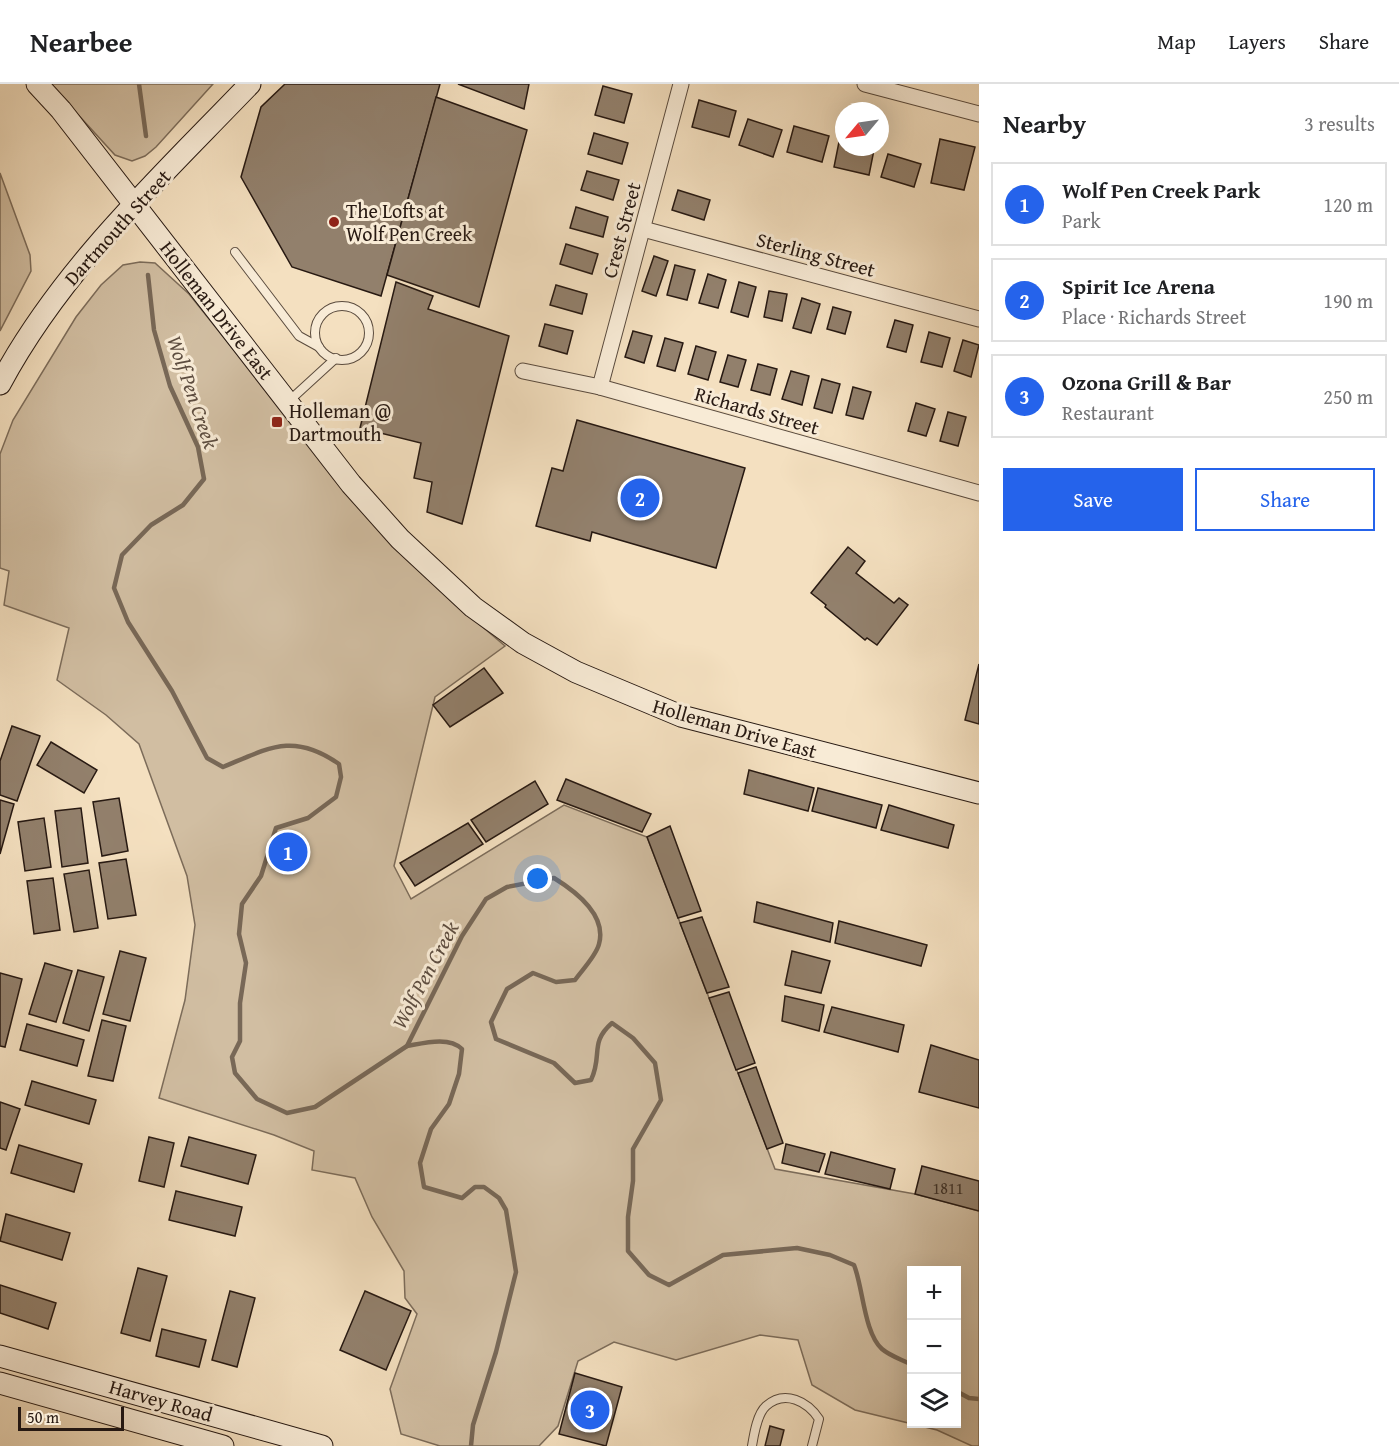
<!DOCTYPE html>
<meta charset="utf-8">
<style>
:root{--surface:#fff;--page:#f6f6f6;--text:#202124;--muted:#757577;--line:#e0e0e0;--accent:#2563eb}
body{margin:0;font-family:"Gentium Book Plus",serif;background:var(--page);color:var(--text)}
.controls{position:absolute;right:18px;bottom:18px;display:grid;overflow:hidden;border-radius:0px;box-shadow:0 6px 24px #0002}
.controls button{width:54px;height:54px;display:grid;place-items:center;padding:0;border:0;border-bottom:2px solid var(--line);background:var(--surface);color:var(--text);font:30px sans-serif}
.compass{position:absolute;left:835px;top:18px;width:54px;height:54px;border-radius:50%;background:var(--surface);box-shadow:0 6px 24px #0002;rotate:241deg}
.scale{position:absolute;left:18px;bottom:15px;width:106px;box-sizing:border-box;padding-left:6px;border:3px solid #271912;border-top:0;font-size:16px;line-height:21px;white-space:nowrap;color:#271912;-webkit-text-stroke:4px #f8ebd6;paint-order:stroke}
.you{position:absolute;left:538px;top:795px;width:21px;height:21px;margin:-15px;border:4px solid #fff;border-radius:50%;background:#1a73e8;box-shadow:0 0 0 9px #1a73e833}
.badge{display:grid;place-items:center;width:39px;height:39px;border-radius:50%;background:var(--accent);color:#fff;font-size:20px;font-weight:700}
.pin{position:absolute;translate:-50% -50%;border:3px solid #fff;box-shadow:0 2px 6px #0006}
.list{margin:0;padding:0;list-style:none}
h2{display:flex;justify-content:space-between;align-items:center;height:78px;margin:0;padding:0 24px;font-size:26px}
h2 small{font-size:20px;font-weight:400;color:var(--muted)}
.list li{display:grid;grid-template-columns:39px 1fr auto;gap:18px;align-items:center;box-sizing:border-box;height:84px;margin:0 12px 12px;padding:0 12px;border:2px solid var(--line);border-radius:0px}
.list b{display:block;font-size:22px;white-space:nowrap}
.list p{margin:0;font-size:20px;white-space:nowrap;color:var(--muted)}
.list em{font-size:20px;font-style:normal;color:var(--muted)}
.actions{display:flex;gap:12px;padding:18px 24px}
.actions a{flex:1;padding:14px 0;border:2px solid var(--accent);border-radius:0px;text-align:center;font-size:21px;color:var(--accent)}
.actions .main{background:var(--accent);color:#fff}
.icon{flex:none;width:33px;height:33px;fill:none;stroke:currentColor;stroke-width:2;stroke-linecap:round;stroke-linejoin:round}
.map{position:relative;flex:none;width:979px;height:1362px;overflow:hidden}
header{display:flex;align-items:center;gap:36px;box-sizing:border-box;height:84px;padding:0 30px;background:var(--surface);border-bottom:2px solid var(--line)}
header strong{font-size:28px}
nav{display:flex;gap:33px;margin-inline-start:auto;font-size:21px}
main{display:flex}
aside{flex:1;background:var(--surface)}
.map>svg:first-child{display:block}
.green{fill:#d1bea2;stroke:#7c6c5a;stroke-width:1.5;fill-rule:evenodd}
.lines{fill:none;stroke-linecap:round;stroke-linejoin:round}
.stream{stroke:#786857;stroke-width:4.5}
.building{fill:#92806c;stroke:#271912;stroke-width:1.5}
.lane-casing{stroke:#5a4b3e;stroke-width:10}
.street-casing{stroke:#5a4b3e;stroke-width:17}
.secondary-casing{stroke:#271912;stroke-width:23}
.lane{stroke:#f8ebd6;stroke-width:8}
.street{stroke:#f8ebd6;stroke-width:15}
.secondary{stroke:#f8ebd6;stroke-width:21}
.poi-dot{fill:#8f2418;stroke:#f8ebd6;stroke-width:2}
.labels{text-anchor:middle;dominant-baseline:central;stroke-width:6;stroke-linejoin:round;paint-order:stroke}
.number-label{font-size:16px;fill:#423328}
.poi-label{font-size:20px;fill:#271912;stroke:#f8ebd6;text-anchor:start}
.street-label{font-size:20px;fill:#271912;stroke:#f8ebd6}
.water-label{font-size:21px;font-style:italic;fill:#5d4d40;stroke:#f8ebd6}
</style>
<header>
<strong>Nearbee</strong>
<nav><a>Map</a><a>Layers</a><a>Share</a></nav>
</header>
<main>
<div class="map">
<svg width="979" height="1362" viewBox="0 0 979 1362">
<rect width="100%" height="100%" fill="#f4e0c0"/>
<filter id="stains"><feTurbulence type="fractalNoise" baseFrequency=".00333" numOctaves="4"/><feColorMatrix values="0 0 0 0 .2 0 0 0 0 .09 0 0 0 0 .02 0 0 0 .5 -.17"/></filter>
<radialGradient id="worn" r=".72"><stop offset=".6" stop-color="#630" stop-opacity="0"/><stop offset="1" stop-color="#630" stop-opacity=".3"/></radialGradient>
<g class="green">
<polygon points="50,0 213,0 156,63 145,72 132,77 115,71"/>
<polygon points="0,89 30,171 31,187 0,247"/>
<path d="M140 178 155 179 189 210 290 336 445 511 505 562 435 613 394 782 411 815 564 721 647 753 775 1085 915 1110 979 1127V1362H972L937 1346 855 1326 812 1301 798 1256 760 1251 676 1276 614 1258 578 1277 558 1342 539 1362H440L401 1350 390 1305 417 1230 405 1214 404 1187 372 1133 355 1094 312 1086 314 1067 274 1051 159 1014 185 916 195 841 187 792 139 660 106 631 57 596 69 544 4 521 9 487 0 484V370L13 336 76 233 101 201 123 181ZM912 1186H956V1340H912Z"/>
</g>
<g class="lines">
<g class="stream">
<polyline points="139,0 146,52"/>
<path d="M148 191 154 246 170 302 198 363 204 395 183 421 151 441 122 471 114 504 128 538 172 607 207 674 223 683C269 664 293 648 339 680L341 693 336 713 308 734 276 744 261 792 242 820 239 850 246 879 240 919V957L232 973 235 989 257 1015 287 1029 315 1023 407 962 462 852 486 815 507 803 554 794C575 807 607 831 599 860 596 872 582 886 575 896L556 898 533 889 507 905 491 938 496 955 554 979 575 999 591 996C603 971 589 959 612 939L633 954 655 979 661 1016 633 1065V1097L628 1133V1167L649 1191 669 1201 723 1171 797 1164 830 1171 854 1181C863 1203 864 1249 882 1265 890 1272 903 1276 912 1281"/>
<path d="M407 962C424 959 449 952 462 965L459 990 449 1020 431 1045 420 1079 424 1103 462 1114 475 1103H484L499 1114 506 1126 516 1188 496 1268 473 1341 471 1362"/>
<polyline points="956,1307 969,1314 979,1315"/>
</g>
</g>
<g class="building">
<polygon points="285,0 440,0 381,212 292,183 241,93 261,23"/>
<polygon points="458,0 529,0 524,25"/>
<polygon points="603,2 632,10 624,39 595,31"/>
<polygon points="436,13 527,46 479,223 387,191"/>
<polygon points="699,16 736,27 729,53 692,43"/>
<polygon points="748,35 782,46 773,73 739,61"/>
<polygon points="794,42 829,52 822,78 787,68"/>
<polygon points="594,49 628,59 622,80 588,70"/>
<polygon points="940,55 975,63 964,106 931,99"/>
<polygon points="839,58 844,59 844,63 874,66 869,91 834,83"/>
<polygon points="888,70 921,80 914,103 881,93"/>
<polygon points="587,87 619,96 613,116 581,106"/>
<polygon points="678,106 710,116 704,136 672,126"/>
<polygon points="576,123 608,133 603,153 570,144"/>
<polygon points="566,160 598,170 592,190 560,180"/>
<polygon points="654,172 668,177 656,212 642,207"/>
<polygon points="675,181 695,186 687,216 667,211"/>
<polygon points="708,190 726,196 718,224 699,219"/>
<polygon points="396,198 433,212 428,225 509,252 462,440 427,428 432,398 414,394 421,359 360,344"/>
<polygon points="739,198 756,203 748,233 731,228"/>
<polygon points="556,201 587,210 582,230 550,221"/>
<polygon points="769,207 787,210 782,237 764,233"/>
<polygon points="802,214 820,220 811,249 793,244"/>
<polygon points="833,223 851,228 845,250 827,245"/>
<polygon points="895,236 913,241 906,268 887,263"/>
<polygon points="545,240 573,247 567,270 539,262"/>
<polygon points="633,247 652,252 644,279 625,273"/>
<polygon points="929,248 950,254 942,283 921,278"/>
<polygon points="665,254 683,259 675,287 657,282"/>
<polygon points="963,256 979,261 971,293 954,287"/>
<polygon points="696,262 716,268 708,296 688,290"/>
<polygon points="728,271 746,276 738,303 720,298"/>
<polygon points="758,280 777,285 770,311 751,306"/>
<polygon points="791,287 809,292 802,321 782,315"/>
<polygon points="822,295 840,300 832,329 814,324"/>
<polygon points="853,303 871,308 863,335 846,331"/>
<polygon points="916,319 935,325 926,352 908,347"/>
<polygon points="948,328 966,333 958,362 940,357"/>
<polygon points="577,336 745,384 716,484 592,448 590,457 536,442 552,384 563,387"/>
<polygon points="848,463 865,477 856,489 894,519 899,514 908,521 877,561 867,554 865,556 825,523 826,521 811,509"/>
<polygon points="979,580 979,640 965,636"/>
<polygon points="484,584 503,609 450,643 433,621"/>
<polygon points="12,642 40,652 17,717 0,711 0,677"/>
<polygon points="51,658 97,686 84,709 37,681"/>
<polygon points="749,686 814,704 808,727 744,710"/>
<polygon points="566,695 651,730 642,748 557,716"/>
<polygon points="535,697 548,720 486,758 471,736"/>
<polygon points="818,704 882,721 876,744 812,727"/>
<polygon points="119,714 128,767 102,772 93,718"/>
<polygon points="0,716 14,720 0,770"/>
<polygon points="889,721 954,741 948,764 881,746"/>
<polygon points="81,724 88,779 62,783 55,727"/>
<polygon points="44,734 51,783 25,787 18,738"/>
<polygon points="468,739 483,760 415,802 400,779"/>
<polygon points="670,742 701,827 678,834 647,753"/>
<polygon points="126,775 136,831 108,835 99,779"/>
<polygon points="89,786 98,844 74,848 64,790"/>
<polygon points="53,794 60,846 34,850 27,797"/>
<polygon points="757,818 833,839 830,858 754,838"/>
<polygon points="702,833 729,903 707,909 680,839"/>
<polygon points="839,837 927,861 921,882 835,859"/>
<polygon points="120,867 146,874 130,937 103,930"/>
<polygon points="792,867 830,877 821,909 785,901"/>
<polygon points="45,879 72,887 56,938 29,930"/>
<polygon points="78,886 104,893 89,947 63,939"/>
<polygon points="0,889 22,895 5,963 0,962"/>
<polygon points="729,908 755,979 736,986 709,914"/>
<polygon points="785,912 824,921 819,947 782,937"/>
<polygon points="832,923 904,941 898,968 824,948"/>
<polygon points="102,936 126,942 113,997 88,992"/>
<polygon points="27,940 84,956 77,982 20,966"/>
<polygon points="931,961 979,976 979,1024 919,1008"/>
<polygon points="756,983 783,1059 767,1065 738,989"/>
<polygon points="32,997 96,1016 89,1040 25,1021"/>
<polygon points="0,1018 20,1025 6,1066 0,1064"/>
<polygon points="149,1053 174,1059 164,1103 139,1097"/>
<polygon points="189,1053 256,1071 248,1100 181,1082"/>
<polygon points="786,1060 825,1070 819,1088 782,1079"/>
<polygon points="19,1061 82,1080 74,1108 11,1089"/>
<polygon points="831,1068 895,1085 890,1105 825,1090"/>
<polygon points="922,1082 979,1097 979,1127 915,1110"/>
<polygon points="176,1107 242,1123 235,1152 169,1136"/>
<polygon points="6,1130 70,1149 62,1176 0,1157"/>
<polygon points="138,1184 167,1192 150,1257 121,1249"/>
<polygon points="0,1201 56,1219 48,1245 0,1229"/>
<polygon points="230,1207 255,1214 237,1283 212,1276"/>
<polygon points="365,1207 411,1227 386,1286 340,1266"/>
<polygon points="162,1245 206,1256 199,1283 156,1272"/>
<polygon points="575,1289 622,1303 606,1362 559,1350"/>
<polygon points="770,1342 784,1346 780,1362 765,1362"/>
</g>
<g class="lines">
<g class="lane-casing">
<g id="lane">
<polyline points="235,168 299,252 319,263"/>
<circle cx="342" cy="249" r="27"/>
<polyline points="289,317 336,274"/>
<path d="M752 1362C754 1350 757 1330 766 1322 785 1305 808 1318 819 1335L812 1362"/>
</g>
</g>
<g class="street-casing">
<g id="street">
<polyline points="865,0 979,30"/>
<polyline points="643,145 979,235"/>
<polyline points="523,287 600,303 979,409"/>
<polyline points="600,303 681,0"/>
</g>
</g>
<g class="secondary-casing">
<g id="secondary">
<polyline points="37,0 61,26 351,400 400,455 473,523 523,559 576,588 681,632 979,709"/>
<path d="M0 300C62 184 160 94 250 0"/>
<polyline points="0,1272 322,1362"/>
<polyline points="0,1299 223,1362"/>
</g>
</g>
<use href="#lane" class="lane"/>
<use href="#street" class="street"/>
<use href="#secondary" class="secondary"/>
</g>
<g class="poi-dot">
<circle cx="334" cy="138" r="6"/>
<rect x="271" y="332" width="12" height="12" rx="3"/>
</g>
<g class="labels">
<g class="number-label">
<text x="948" y="1104">1811</text>
</g>
<g class="poi-label">
<text x="346" y="126">The Lofts at<tspan x="346" dy="23">Wolf Pen Creek</tspan></text>
<text x="289" y="326">Holleman @<tspan x="289" dy="23">Dartmouth</tspan></text>
</g>
<g class="street-label">
<text transform="translate(117 143) rotate(-48)">Dartmouth Street</text>
<text transform="translate(621 146) rotate(-75)">Crest Street</text>
<text transform="translate(816 170) rotate(15)">Sterling Street</text>
<text transform="translate(217 226) rotate(52)">Holleman Drive East</text>
<text transform="translate(757 326) rotate(16)">Richards Street</text>
<text transform="translate(735 644) rotate(16)">Holleman Drive East</text>
<text transform="translate(161 1316) rotate(16)">Harvey Road</text>
</g>
<g class="water-label">
<text transform="translate(193 308) rotate(71)">Wolf Pen Creek</text>
<text transform="translate(425 891) rotate(-62)">Wolf Pen Creek</text>
</g>
</g>
<rect width="100%" height="100%" filter="url(#stains)"/>
<rect width="100%" height="100%" fill="url(#worn)"/>
</svg>
<div class="controls">
<button>+</button>
<button>−</button>
<button><svg class="icon" aria-label="layers" viewBox="0 0 24 24"><path d="M12 4l9 5-9 5-9-5zM3 14l9 5 9-5"/></svg></button>
</div>
<svg class="compass" viewBox="-18 -18 36 36"><path d="M0-13l5 13h-10z" fill="#e53935"/><path d="M0 13l5-13h-10z" fill="#757577"/></svg>
<div class="scale">50 m</div>
<div class="you"></div>
<div class="pin badge" style="left:288px;top:768px">1</div>
<div class="pin badge" style="left:640px;top:414px">2</div>
<div class="pin badge" style="left:590px;top:1326px">3</div>
</div>
<aside>
<h2>Nearby<small>3 results</small></h2>
<ul class="list">
<li><span class="badge">1</span><div><b>Wolf Pen Creek Park</b><p>Park</p></div><em>120 m</em></li>
<li><span class="badge">2</span><div><b>Spirit Ice Arena</b><p>Place · Richards Street</p></div><em>190 m</em></li>
<li><span class="badge">3</span><div><b>Ozona Grill &amp; Bar</b><p>Restaurant</p></div><em>250 m</em></li>
</ul>
<div class="actions"><a class="main">Save</a><a>Share</a></div>
</aside>
</main>
